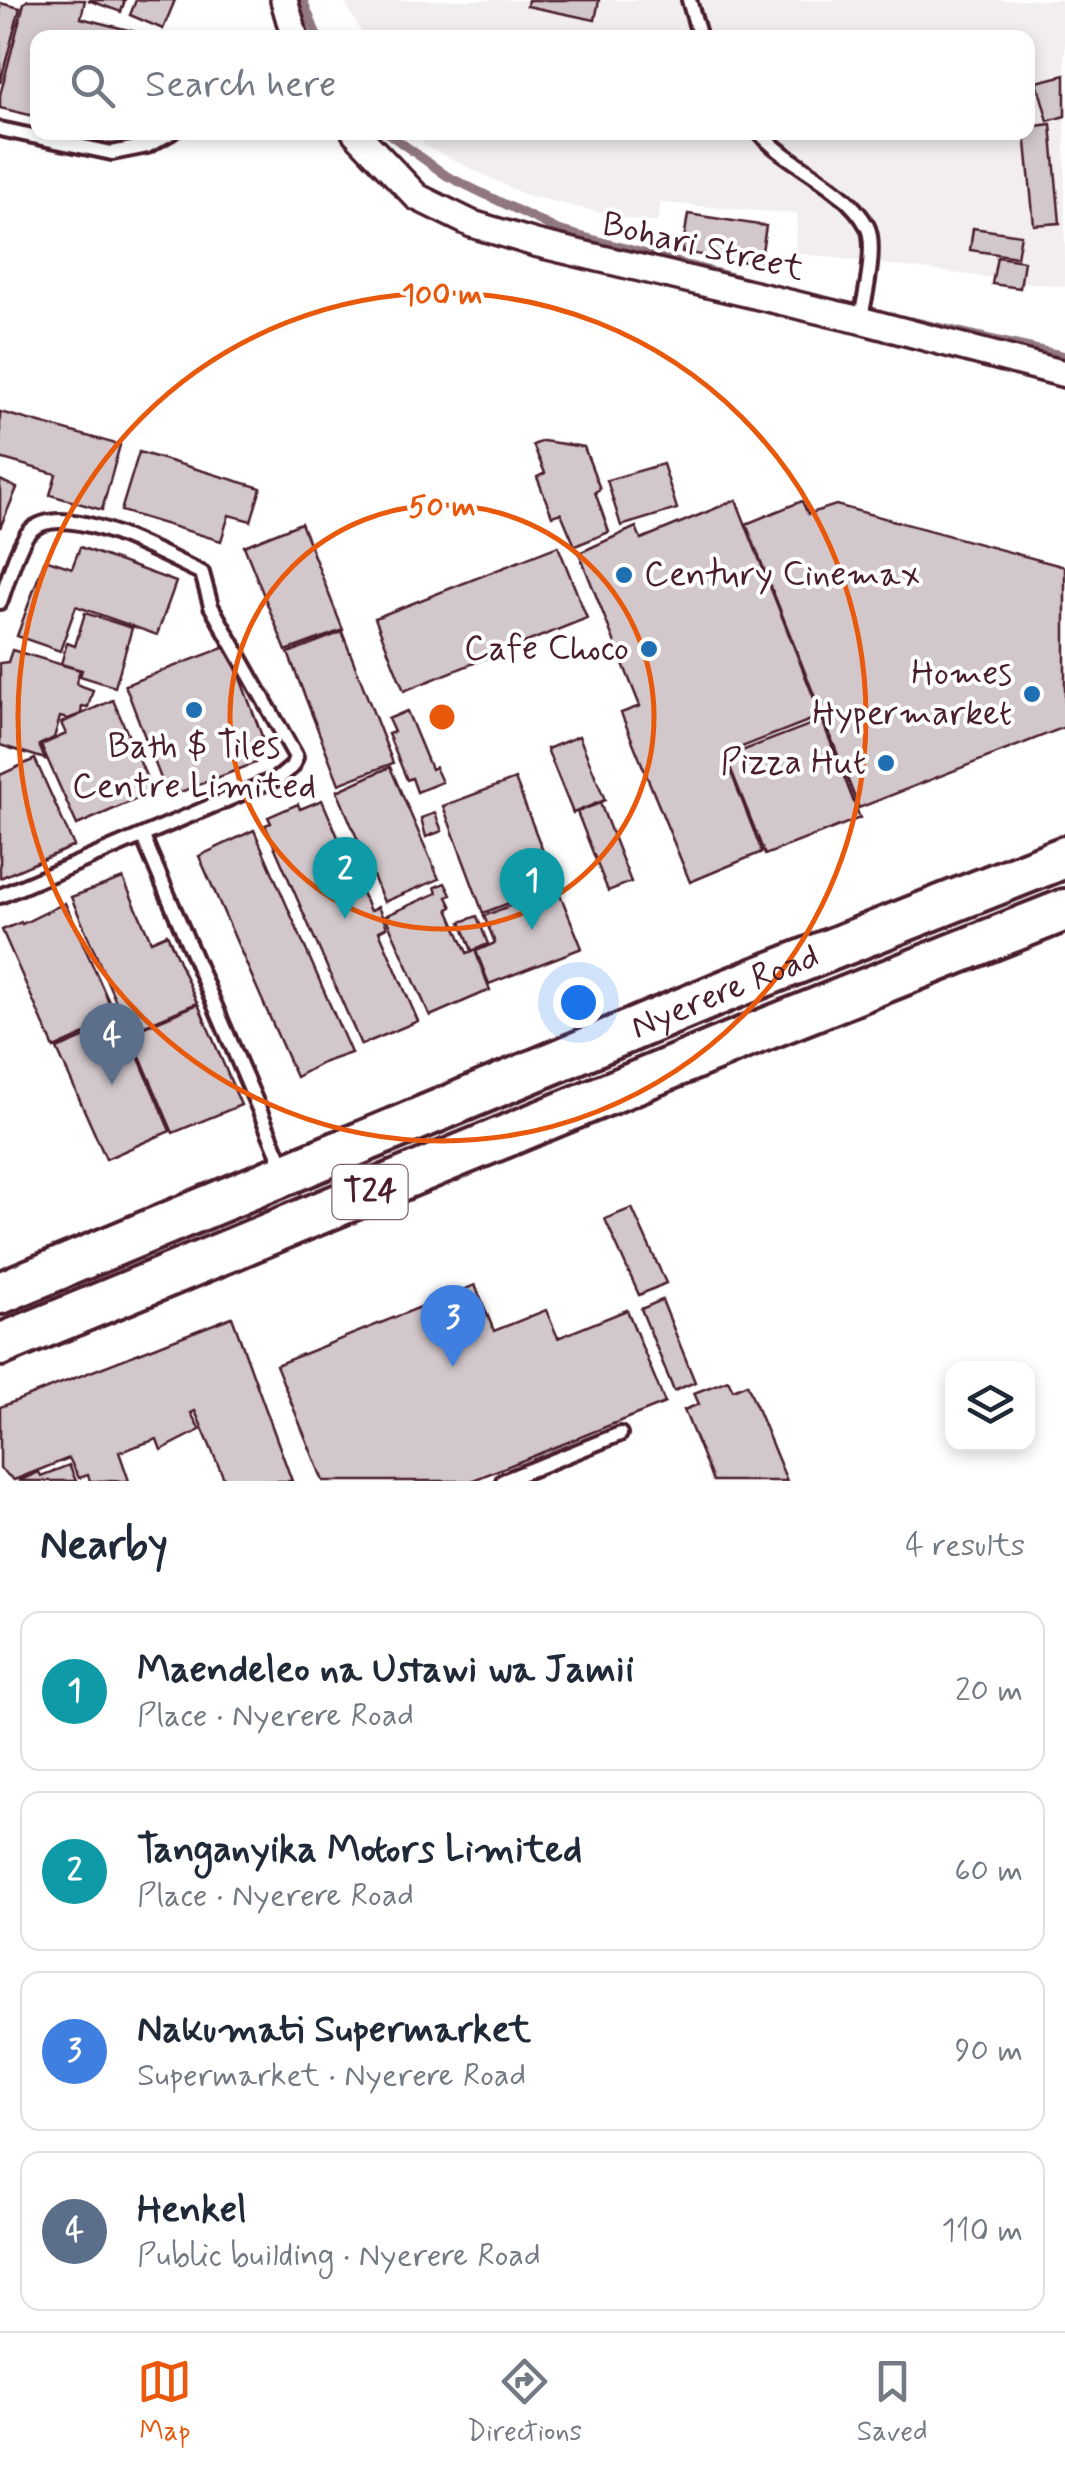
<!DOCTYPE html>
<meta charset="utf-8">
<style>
:root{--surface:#fff;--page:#f6f6f7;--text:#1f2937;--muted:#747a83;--line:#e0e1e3;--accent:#ea580c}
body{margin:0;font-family:Mynerve,sans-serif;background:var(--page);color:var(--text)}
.controls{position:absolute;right:30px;bottom:30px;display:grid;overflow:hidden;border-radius:20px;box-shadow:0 5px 15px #0003}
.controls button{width:90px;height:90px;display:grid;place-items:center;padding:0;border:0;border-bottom:2px solid var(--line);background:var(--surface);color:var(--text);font:50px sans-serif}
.you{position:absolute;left:578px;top:1002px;width:35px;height:35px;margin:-25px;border:8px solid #fff;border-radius:50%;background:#1a73e8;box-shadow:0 0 0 15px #1a73e833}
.badge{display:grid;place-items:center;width:65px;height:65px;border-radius:50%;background:var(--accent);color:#fff;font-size:32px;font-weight:700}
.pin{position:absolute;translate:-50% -82px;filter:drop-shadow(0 2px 5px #0008)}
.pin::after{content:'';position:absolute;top:52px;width:35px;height:30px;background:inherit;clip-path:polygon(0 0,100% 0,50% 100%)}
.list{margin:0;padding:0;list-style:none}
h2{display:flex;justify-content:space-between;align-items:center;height:130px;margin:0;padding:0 40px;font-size:42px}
h2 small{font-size:32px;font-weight:400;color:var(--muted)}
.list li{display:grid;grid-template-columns:65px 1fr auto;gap:30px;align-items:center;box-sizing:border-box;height:160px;margin:0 20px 20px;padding:0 20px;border:2px solid var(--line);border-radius:20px}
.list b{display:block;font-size:38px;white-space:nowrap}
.list p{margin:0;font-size:32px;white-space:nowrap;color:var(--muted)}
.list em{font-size:32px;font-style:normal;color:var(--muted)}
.icon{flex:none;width:55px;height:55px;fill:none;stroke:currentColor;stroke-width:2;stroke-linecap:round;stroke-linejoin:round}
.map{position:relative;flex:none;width:1065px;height:1481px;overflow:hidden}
.search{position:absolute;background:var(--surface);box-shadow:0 5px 15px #0003;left:30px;right:30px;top:30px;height:110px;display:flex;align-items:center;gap:25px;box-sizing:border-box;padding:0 35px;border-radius:20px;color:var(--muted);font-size:38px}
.sheet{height:850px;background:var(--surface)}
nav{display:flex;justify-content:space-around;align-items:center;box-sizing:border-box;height:140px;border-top:2px solid var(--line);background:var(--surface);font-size:28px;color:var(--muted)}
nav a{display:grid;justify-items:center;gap:5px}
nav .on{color:var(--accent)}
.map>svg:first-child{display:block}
.built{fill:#f2eeef}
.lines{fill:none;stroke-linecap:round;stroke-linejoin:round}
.stream{stroke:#91787e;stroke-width:9}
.building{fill:#d2c7cb;stroke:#4a1f2b;stroke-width:2.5}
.service-casing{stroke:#4a1f2b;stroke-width:20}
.minor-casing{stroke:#4a1f2b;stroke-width:32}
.trunk-casing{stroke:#4a1f2b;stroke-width:48}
.service{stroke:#fff;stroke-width:12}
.minor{stroke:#fff;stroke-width:25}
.trunk{stroke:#fff;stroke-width:40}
.ring{fill:none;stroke:#e8590c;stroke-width:5}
.poi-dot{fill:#1f6fb2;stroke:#fff;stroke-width:4}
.labels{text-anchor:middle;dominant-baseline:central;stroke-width:8;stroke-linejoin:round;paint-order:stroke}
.shield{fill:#fff;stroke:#80626b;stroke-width:2.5}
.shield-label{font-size:32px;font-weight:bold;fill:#4a1f2b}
.street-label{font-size:35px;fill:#4a1f2b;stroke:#fff}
.poi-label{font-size:35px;fill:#4a1f2b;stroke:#fff;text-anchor:end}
.centre{fill:#e8590c;stroke:#fff;stroke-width:5}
.ring-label{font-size:30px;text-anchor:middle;font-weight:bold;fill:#e8590c;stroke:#fff;stroke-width:8;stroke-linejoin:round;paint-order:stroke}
</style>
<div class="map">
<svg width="1065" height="1481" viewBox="0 0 1065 1481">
<rect width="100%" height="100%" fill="#fff"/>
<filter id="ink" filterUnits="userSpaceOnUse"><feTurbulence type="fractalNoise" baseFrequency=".01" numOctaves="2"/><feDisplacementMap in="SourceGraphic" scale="20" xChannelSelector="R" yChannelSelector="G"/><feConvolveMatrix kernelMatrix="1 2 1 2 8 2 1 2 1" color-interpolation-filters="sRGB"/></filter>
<g filter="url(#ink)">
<polygon class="built" points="343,0 1065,0 1065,287 795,253 798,214 661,203 657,223 627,219 523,194 425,146 417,133 1028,132 1028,38 364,37"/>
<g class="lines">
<g class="stream">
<polyline points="303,0 318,38"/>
<polyline points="386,132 447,176 558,230 736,278"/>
<polyline points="911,321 1065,356"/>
</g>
</g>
<g class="building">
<polygon points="28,0 85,0 81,18 140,33 139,38 38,38 38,117 0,108 0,95 24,3"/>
<polygon points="88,0 125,0 121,12"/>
<polygon points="136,0 175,0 163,29 130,15"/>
<polygon points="528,0 599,0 595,20 527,6"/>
<polygon points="0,3 20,8 0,83"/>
<polygon points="1065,75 1065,116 1048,121 1037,82"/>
<polygon points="1051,124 1060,223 1034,225 1025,132 1028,127"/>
<polygon points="688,214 766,226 760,264 682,252"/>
<polygon points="973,228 1021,235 1017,257 970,250"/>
<polygon points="997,257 1024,261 1020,288 992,284"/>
<polygon points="0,412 120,445 102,510 50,495 56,474 0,458"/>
<polygon points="543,441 584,447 600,489 595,492 609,532 575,546 561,513 552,516 537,477 545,473 533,445"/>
<polygon points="139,452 261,488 251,521 229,515 221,541 121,511"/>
<polygon points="663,464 677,509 621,526 607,480"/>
<polygon points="0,480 17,488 0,528"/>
<polygon points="736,500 821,716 724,754 762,852 690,882 621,713 640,706 579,553 636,527 641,539"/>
<polygon points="802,501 808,514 836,505 1065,567 1065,727 859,808 746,524"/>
<polygon points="301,523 343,630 286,651 244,546"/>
<polygon points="558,546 587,618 404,691 375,618"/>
<polygon points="80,547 176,582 157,635 76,606 60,651 17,636 45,559 72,568"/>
<polygon points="85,613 132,628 115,687 80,676 82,670 61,664 67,643 75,646"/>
<polygon points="342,632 393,763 339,784 288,653"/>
<polygon points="228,646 262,736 255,763 168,797 125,685"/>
<polygon points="12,650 80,670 76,684 93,690 88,707 82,706 81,714 68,719 60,717 54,738 39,745 45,759 0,745 0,663 8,662"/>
<polygon points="113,700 153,792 77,825 41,745 66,734 61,723"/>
<polygon points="407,711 431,769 435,767 442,782 417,792 412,778 407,780 388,734 394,732 388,719"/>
<polygon points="822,720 860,818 765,855 726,757"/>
<polygon points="579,736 605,800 573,813 547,749"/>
<polygon points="35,759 74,846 0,878 0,775"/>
<polygon points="390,767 439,879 384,902 337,791"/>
<polygon points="515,779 556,885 483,913 443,806"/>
<polygon points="322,800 370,911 378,907 387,927 379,931 418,1021 361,1045 265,825 271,823 268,817 298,804 300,809"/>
<polygon points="600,803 631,882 608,891 577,812"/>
<polygon points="435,813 442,831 426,837 421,818"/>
<polygon points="254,830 351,1053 322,1063 296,1077 199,856"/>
<polygon points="123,878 151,941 167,934 197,1003 129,1032 71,897"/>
<polygon points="445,883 451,895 447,897 452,907 448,909 467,953 475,950 490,990 430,1016 385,916 437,893 435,887"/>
<polygon points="557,887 582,948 489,984 476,951 495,943 484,916"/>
<polygon points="65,903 117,1020 54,1048 2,930 21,922 22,924"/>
<polygon points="477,916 488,944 472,951 461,922"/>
<polygon points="198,1004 241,1105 173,1133 130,1033"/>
<polygon points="123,1021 170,1131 106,1159 57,1049"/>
<polygon points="632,1208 666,1283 639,1295 605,1219"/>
<polygon points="475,1285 494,1331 546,1310 558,1338 627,1310 665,1403 471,1481 323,1481 276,1365"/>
<polygon points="662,1300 695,1382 674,1391 641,1309"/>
<polygon points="232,1317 292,1481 225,1481 195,1411 191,1413 200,1430 161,1450 157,1439 119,1452 129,1481 90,1481 88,1475 79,1478 69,1458 14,1480 0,1469 0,1407"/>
<polygon points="728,1380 733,1390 747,1384 787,1481 713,1481 684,1410 699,1404 694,1393"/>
<polygon points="69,1465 76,1481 18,1481 39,1472 41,1476"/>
</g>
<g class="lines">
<g class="service-casing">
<g id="service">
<polyline points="689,0 700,38"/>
<polyline points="0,129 112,153 147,146 172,132"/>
<path d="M759 132C790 167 844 184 867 226 877 244 865 300 860 320"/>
<path d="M0 602C6 586 18 542 30 531 66 498 164 556 202 573L211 606 296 757 292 767 280 777 0 896"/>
<polyline points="143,837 285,1170"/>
<polyline points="503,1481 620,1434"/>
</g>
</g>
<g class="minor-casing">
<g id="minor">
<polyline points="284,0 295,38"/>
<polyline points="355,132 417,197 472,224 535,243 860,320 1065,374"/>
</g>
</g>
<g class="trunk-casing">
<g id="trunk">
<path id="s1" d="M0 1293 728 990 1065 857"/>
<polyline points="0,1345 741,1039 1065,910"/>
</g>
</g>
<use href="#service" class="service"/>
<use href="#minor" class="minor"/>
<use href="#trunk" class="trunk"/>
</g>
</g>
<g class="ring">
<circle cx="442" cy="717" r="212"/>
<circle cx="442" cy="717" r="424"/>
</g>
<g class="poi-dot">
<circle cx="624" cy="575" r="10"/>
<circle cx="649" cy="649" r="10"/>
<circle cx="1032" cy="694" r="10"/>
<circle cx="194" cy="710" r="10"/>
<circle cx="886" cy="763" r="10"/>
</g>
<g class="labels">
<rect class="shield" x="332.5" y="1165" width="75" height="54" rx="8"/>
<g class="shield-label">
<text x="370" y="1192">T24</text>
</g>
<g class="street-label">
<text transform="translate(703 247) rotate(13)">Bohari Street</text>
<text stroke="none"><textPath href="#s1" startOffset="785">Nyerere Road</textPath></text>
</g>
<g class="poi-label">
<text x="644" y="575" text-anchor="start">Century Cinemax</text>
<text x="629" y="649">Cafe Choco</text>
<text x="1012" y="674">Homes<tspan x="1012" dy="40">Hypermarket</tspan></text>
<text x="194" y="747" text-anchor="middle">Bath $ Tiles<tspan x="194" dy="40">Centre Limited</tspan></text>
<text x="866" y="763">Pizza Hut</text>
</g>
</g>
<circle cx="442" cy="717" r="15" class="centre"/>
<g class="ring-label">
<text x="442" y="304">100 m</text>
<text x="442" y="516">50 m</text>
</g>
</svg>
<div class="controls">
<button><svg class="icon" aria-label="layers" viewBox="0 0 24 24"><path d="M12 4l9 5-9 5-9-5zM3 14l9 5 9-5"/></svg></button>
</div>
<div class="you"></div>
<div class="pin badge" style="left:532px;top:930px;background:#0f9aa8">1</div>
<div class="pin badge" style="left:345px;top:919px;background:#0f9aa8">2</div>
<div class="pin badge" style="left:453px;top:1367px;background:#3f7fe0">3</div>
<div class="pin badge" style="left:112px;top:1085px;background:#5c6f8a">4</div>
<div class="search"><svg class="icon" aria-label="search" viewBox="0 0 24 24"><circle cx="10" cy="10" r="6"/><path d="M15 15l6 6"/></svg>Search here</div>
</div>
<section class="sheet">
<h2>Nearby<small>4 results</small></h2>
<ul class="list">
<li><span class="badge" style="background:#0f9aa8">1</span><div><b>Maendeleo na Ustawi wa Jamii</b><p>Place · Nyerere Road</p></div><em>20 m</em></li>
<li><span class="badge" style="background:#0f9aa8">2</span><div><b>Tanganyika Motors Limited</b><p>Place · Nyerere Road</p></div><em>60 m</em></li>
<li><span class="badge" style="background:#3f7fe0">3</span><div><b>Nakumati Supermarket</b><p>Supermarket · Nyerere Road</p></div><em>90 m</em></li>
<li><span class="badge" style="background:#5c6f8a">4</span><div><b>Henkel</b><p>Public building · Nyerere Road</p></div><em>110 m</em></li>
</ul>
</section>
<nav>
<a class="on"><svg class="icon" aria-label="map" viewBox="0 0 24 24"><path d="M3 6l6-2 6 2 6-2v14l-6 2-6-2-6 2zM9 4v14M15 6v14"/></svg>Map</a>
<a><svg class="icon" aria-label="directions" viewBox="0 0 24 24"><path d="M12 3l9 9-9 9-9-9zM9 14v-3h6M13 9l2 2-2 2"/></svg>Directions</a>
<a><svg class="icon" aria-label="saved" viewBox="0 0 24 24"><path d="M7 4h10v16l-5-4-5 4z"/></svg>Saved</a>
</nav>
